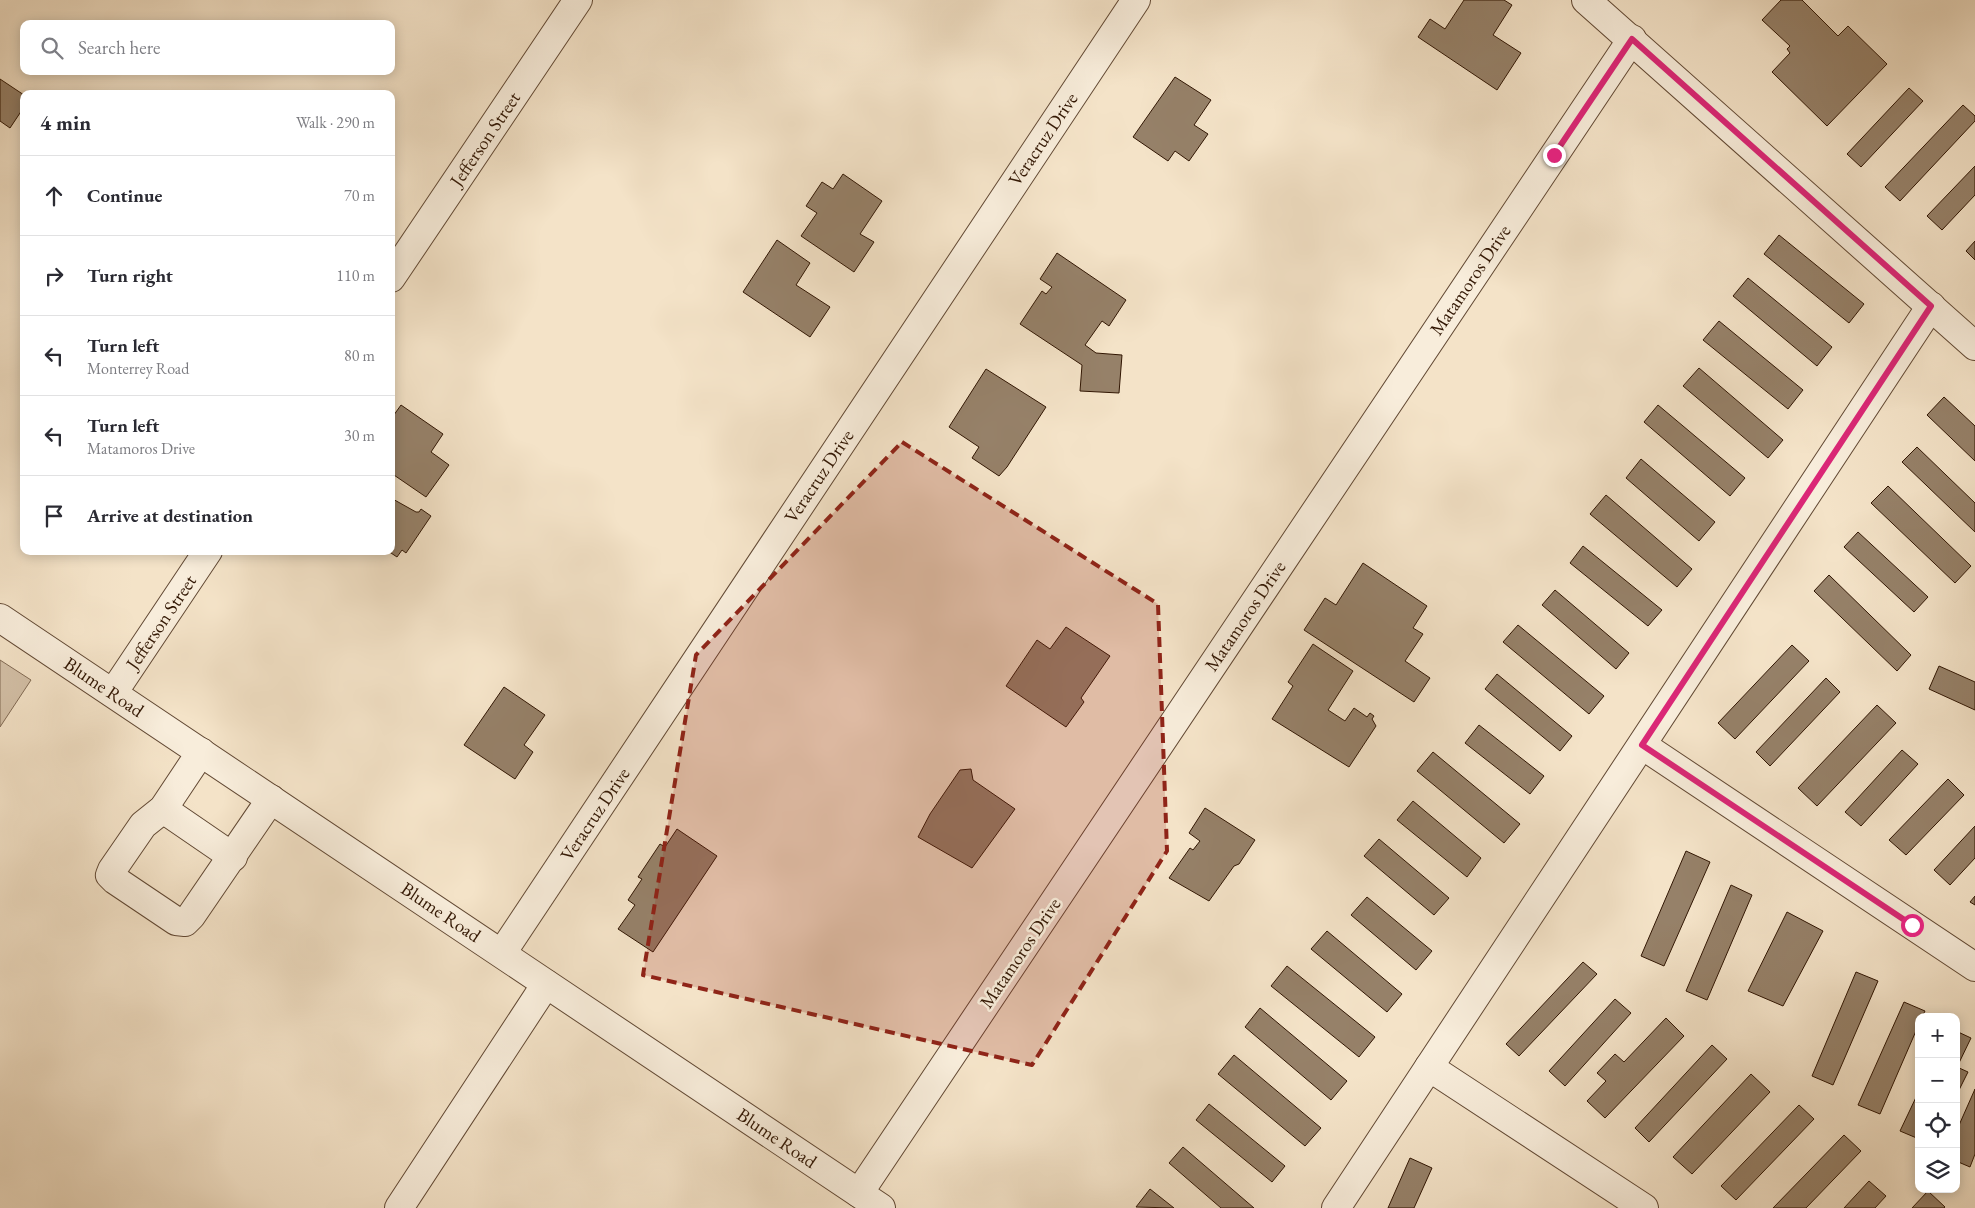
<!DOCTYPE html>
<meta charset="utf-8">
<style>
:root{--surface:#fff;--page:#f7f7f7;--text:#2b2b33;--muted:#7c7c81;--line:#e1e1e2}
body{margin:0;font-family:"EB Garamond",serif;background:var(--page);color:var(--text)}
.controls{position:absolute;right:15px;bottom:15px;display:grid;overflow:hidden;border-radius:10px;box-shadow:0 2px 12px #0003}
.controls button{width:45px;height:45px;display:grid;place-items:center;padding:0;border:0;border-bottom:1px solid var(--line);background:var(--surface);color:var(--text);font:25px sans-serif}
.stop{position:absolute;width:15px;height:15px;margin:-11px;border:4px solid #db2777;border-radius:50%;background:#fff}
.stop.end{background:#db2777;border-color:#fff;box-shadow:0 1px 5px #0008}
.list{margin:0;padding:0;list-style:none}
h2{display:flex;justify-content:space-between;align-items:center;height:65px;margin:0;padding:0 20px;font-size:21px}
h2 small{font-size:16px;font-weight:400;color:var(--muted)}
.list li{display:grid;grid-template-columns:32px 1fr auto;gap:15px;align-items:center;box-sizing:border-box;height:80px;padding:0 20px;border-top:1px solid var(--line)}
.list b{display:block;font-size:19px;white-space:nowrap}
.list p{margin:0;font-size:16px;white-space:nowrap;color:var(--muted)}
.list em{font-size:16px;font-style:normal;color:var(--muted)}
.icon{flex:none;width:28px;height:28px;fill:none;stroke:currentColor;stroke-width:2;stroke-linecap:round;stroke-linejoin:round}
.map{position:relative;flex:none;width:1975px;height:1208px;overflow:hidden}
.search{position:absolute;background:var(--surface);box-shadow:0 2px 12px #0003;left:20px;top:20px;width:375px;height:55px;display:flex;align-items:center;gap:12px;box-sizing:border-box;padding:0 18px;border-radius:10px;color:var(--muted);font-size:19px}
.panel{position:absolute;background:var(--surface);box-shadow:0 2px 12px #0003;left:20px;top:90px;width:375px;height:465px;border-radius:10px}
.map>svg:first-child{display:block}
.green{fill:#d3c0a7;stroke:#826b55}
.building{fill:#968169;stroke:#311603}
.lines{fill:none;stroke-linecap:round;stroke-linejoin:round}
.minor-casing{stroke:#624934;stroke-width:30}
.minor{stroke:#f8eddb;stroke-width:28}
.route{stroke:#db2777;stroke-width:6}
.marked{fill:#8f2418;fill-opacity:0.2;stroke:#8f2418;stroke-width:4;stroke-dasharray:10 6;stroke-linejoin:round}
.labels{text-anchor:middle;dominant-baseline:central;stroke-width:5;stroke-linejoin:round;paint-order:stroke}
.street-label{font-size:19px;fill:#311603;stroke:#f8eddb}
</style>
<div class="map">
<svg width="1975" height="1208" viewBox="0 0 1975 1208">
<rect width="100%" height="100%" fill="#f4e3c8"/>
<filter id="stains"><feTurbulence type="fractalNoise" baseFrequency=".004" numOctaves="4"/><feColorMatrix values="0 0 0 0 .2 0 0 0 0 .09 0 0 0 0 .02 0 0 0 .5 -.17"/></filter>
<radialGradient id="worn" r=".72"><stop offset=".6" stop-color="#630" stop-opacity="0"/><stop offset="1" stop-color="#630" stop-opacity=".3"/></radialGradient>
<polygon class="green" points="0,660 31,680 0,727"/>
<g class="building">
<polygon points="1464,0 1504,0 1512,5 1493,35 1521,53 1497,90 1418,37 1430,19 1445,29"/>
<polygon points="1781,0 1802,0 1838,36 1848,26 1887,64 1827,126 1772,72 1790,53 1787,49 1790,46 1762,20"/>
<polygon points="1175,77 1211,100 1194,125 1208,134 1189,161 1175,151 1168,161 1133,137"/>
<polygon points="0,79 24,95 24,107 10,128 0,121"/>
<polygon points="1909,88 1923,101 1861,167 1847,154"/>
<polygon points="1963,105 1975,116 1975,121 1900,201 1885,187"/>
<polygon points="1975,166 1975,195 1942,230 1927,216"/>
<polygon points="843,174 882,201 860,234 874,242 854,272 801,236 817,213 806,206 822,182 833,189"/>
<polygon points="1779,235 1864,304 1849,323 1764,254"/>
<polygon points="777,240 810,263 796,285 830,307 810,337 743,292"/>
<polygon points="1975,241 1975,260 1966,251"/>
<polygon points="1057,253 1126,300 1109,326 1102,321 1085,345 1096,353 1122,355 1119,393 1080,391 1082,365 1020,324 1042,291 1046,294 1052,287 1040,279"/>
<polygon points="1748,278 1832,347 1817,366 1733,296"/>
<polygon points="1719,321 1803,390 1788,409 1703,340"/>
<polygon points="1699,368 1783,440 1768,458 1683,386"/>
<polygon points="986,369 1046,407 1007,467 999,476 972,458 979,447 949,427"/>
<polygon points="1944,397 1975,426 1975,461 1927,415"/>
<polygon points="401,405 443,434 431,452 449,465 426,497 391,473 391,419"/>
<polygon points="1658,405 1745,478 1730,496 1644,422"/>
<polygon points="1917,447 1975,503 1975,532 1902,462"/>
<polygon points="1641,459 1715,522 1699,541 1626,478"/>
<polygon points="1888,486 1971,566 1955,583 1871,503"/>
<polygon points="1606,495 1692,569 1677,587 1590,514"/>
<polygon points="391,498 416,512 419,512 421,509 431,516 406,553 402,550 397,557 388,551 391,551"/>
<polygon points="1858,532 1928,597 1914,612 1844,547"/>
<polygon points="1583,546 1662,610 1648,626 1570,563"/>
<polygon points="1363,563 1427,606 1413,628 1423,634 1405,661 1430,678 1414,702 1304,630 1325,598 1336,605"/>
<polygon points="1829,575 1911,655 1897,671 1814,591"/>
<polygon points="1555,590 1629,653 1616,669 1542,605"/>
<polygon points="1518,625 1604,696 1589,714 1503,642"/>
<polygon points="1066,627 1110,656 1081,698 1084,702 1066,727 1006,686 1037,640 1050,649"/>
<polygon points="1313,644 1353,671 1328,710 1345,721 1354,708 1367,717 1370,713 1374,716 1372,719 1376,726 1349,767 1272,719 1293,686 1288,682"/>
<polygon points="1792,645 1809,661 1735,739 1718,723"/>
<polygon points="1939,666 1975,682 1975,710 1929,689"/>
<polygon points="1497,674 1572,736 1560,751 1485,689"/>
<polygon points="1826,678 1840,692 1770,766 1756,752"/>
<polygon points="504,687 545,715 524,745 533,752 515,779 464,745"/>
<polygon points="1877,705 1896,723 1817,806 1798,788"/>
<polygon points="1479,725 1544,776 1530,794 1465,743"/>
<polygon points="1902,750 1918,764 1861,826 1845,812"/>
<polygon points="1433,752 1520,824 1504,843 1417,771"/>
<polygon points="971,769 973,780 1015,809 972,868 918,837 930,814 960,770"/>
<polygon points="1948,779 1964,795 1906,855 1889,840"/>
<polygon points="1413,801 1481,858 1467,877 1397,820"/>
<polygon points="1205,808 1255,840 1239,864 1234,866 1209,901 1169,878 1190,848 1193,850 1200,841 1189,833"/>
<polygon points="1975,826 1975,858 1950,885 1934,870"/>
<polygon points="677,829 717,856 653,952 618,929 635,905 628,900 642,879 638,877 660,844 665,847"/>
<polygon points="1379,839 1449,898 1434,915 1364,856"/>
<polygon points="1686,851 1710,862 1664,966 1641,956"/>
<polygon points="1731,885 1752,895 1707,1000 1686,991"/>
<polygon points="1975,896 1975,905 1970,902"/>
<polygon points="1367,897 1432,951 1416,970 1351,915"/>
<polygon points="1787,912 1823,931 1783,1006 1748,991"/>
<polygon points="1327,931 1402,994 1387,1012 1311,949"/>
<polygon points="1583,962 1597,974 1519,1056 1506,1044"/>
<polygon points="1287,966 1375,1037 1359,1057 1271,986"/>
<polygon points="1856,972 1878,981 1833,1085 1812,1076"/>
<polygon points="1615,999 1631,1013 1565,1086 1549,1071"/>
<polygon points="1904,1002 1925,1011 1922,1017 1919,1017 1919,1024 1880,1114 1858,1105"/>
<polygon points="1260,1008 1347,1081 1331,1100 1245,1027"/>
<polygon points="1666,1018 1684,1036 1605,1118 1587,1101 1606,1081 1597,1073 1615,1054 1624,1062"/>
<polygon points="1956,1031 1971,1038 1957,1067 1968,1072 1956,1096"/>
<polygon points="1712,1045 1727,1059 1649,1142 1635,1128"/>
<polygon points="1234,1055 1321,1128 1305,1146 1218,1074"/>
<polygon points="1751,1074 1770,1092 1692,1174 1673,1157"/>
<polygon points="1975,1089 1975,1154 1970,1167 1956,1161 1956,1132"/>
<polygon points="1919,1091 1919,1139 1900,1131"/>
<polygon points="1209,1104 1285,1166 1272,1182 1196,1120"/>
<polygon points="1799,1105 1814,1119 1736,1200 1721,1186"/>
<polygon points="1844,1135 1861,1151 1806,1208 1773,1208"/>
<polygon points="1183,1147 1254,1208 1221,1208 1169,1163"/>
<polygon points="1410,1158 1432,1168 1414,1208 1388,1208"/>
<polygon points="1869,1181 1886,1196 1875,1208 1844,1208"/>
<polygon points="1150,1189 1174,1208 1136,1207"/>
<polygon points="1928,1191 1945,1207 1944,1208 1912,1208"/>
</g>
<g class="lines">
<g class="minor-casing">
<g id="minor">
<polyline points="1586,0 1975,346"/>
<polyline points="391,278 578,0"/>
<polyline points="0,618 881,1208"/>
<polyline points="113,693 208,551"/>
<polyline points="1642,745 1975,967"/>
<polyline points="201,752 163,809 143,825 112,870 110,875 115,880 176,921 185,922 191,916 271,799"/>
<polyline points="163,809 233,857"/>
<polyline points="502,953 1136,0"/>
<polyline points="1429,1067 1644,1208"/>
<polyline points="859,1193 1632,39"/>
<polyline points="399,1208 546,984"/>
<polyline points="1336,1208 1931,306"/>
</g>
</g>
<use href="#minor" class="minor"/>
</g>
<g class="lines">
<polyline class="route" points="1554,155 1632,39 1931,306 1642,745 1912,925"/>
</g>
<path class="marked" d="M902 442 1158 604 1167 851 1032 1065 643 975 696 655Z"/>
<g class="labels">
<g class="street-label">
<text transform="translate(485 139) rotate(-56)">Jefferson Street</text>
<text transform="translate(1043 139) rotate(-56)">Veracruz Drive</text>
<text transform="translate(1470 280) rotate(-56)">Matamoros Drive</text>
<text transform="translate(819 476) rotate(-56)">Veracruz Drive</text>
<text transform="translate(1245 616) rotate(-56)">Matamoros Drive</text>
<text transform="translate(161 622) rotate(-56)">Jefferson Street</text>
<text transform="translate(104 687) rotate(34)">Blume Road</text>
<text transform="translate(595 814) rotate(-56)">Veracruz Drive</text>
<text transform="translate(441 912) rotate(34)">Blume Road</text>
<text transform="translate(1020 953) rotate(-56)">Matamoros Drive</text>
<text transform="translate(777 1138) rotate(34)">Blume Road</text>
</g>
</g>
<rect width="100%" height="100%" filter="url(#stains)"/>
<rect width="100%" height="100%" fill="url(#worn)"/>
</svg>
<div class="controls">
<button>+</button>
<button>−</button>
<button><svg class="icon" aria-label="locate" viewBox="0 0 24 24"><circle cx="12" cy="12" r="6"/><path d="M12 2v4M12 18v4M2 12h4M18 12h4"/></svg></button>
<button><svg class="icon" aria-label="layers" viewBox="0 0 24 24"><path d="M12 4l9 5-9 5-9-5zM3 14l9 5 9-5"/></svg></button>
</div>
<div class="stop" style="left:1912px;top:925px"></div>
<div class="stop end" style="left:1554px;top:155px"></div>
<div class="search"><svg class="icon" aria-label="search" viewBox="0 0 24 24"><circle cx="10" cy="10" r="6"/><path d="M15 15l6 6"/></svg>Search here</div>
<section class="panel">
<h2>4 min<small>Walk · 290 m</small></h2>
<ul class="list">
<li><svg class="icon" aria-label="ahead" viewBox="0 0 24 24"><path d="M12 20V5M6 11l6-6 6 6"/></svg><div><b>Continue</b></div><em>70 m</em></li>
<li><svg class="icon" aria-label="right" viewBox="0 0 24 24"><path d="M7 20v-9h11M14 6l5 5-5 5"/></svg><div><b>Turn right</b></div><em>110 m</em></li>
<li><svg class="icon" aria-label="left" viewBox="0 0 24 24"><path d="M17 20v-9H6M10 6l-5 5 5 5"/></svg><div><b>Turn left</b><p>Monterrey Road</p></div><em>80 m</em></li>
<li><svg class="icon" aria-label="left" viewBox="0 0 24 24"><path d="M17 20v-9H6M10 6l-5 5 5 5"/></svg><div><b>Turn left</b><p>Matamoros Drive</p></div><em>30 m</em></li>
<li><svg class="icon" aria-label="arrive" viewBox="0 0 24 24"><path d="M6 21V4h12l-3 4 3 4H6"/></svg><div><b>Arrive at destination</b></div></li>
</ul>
</section>
</div>
